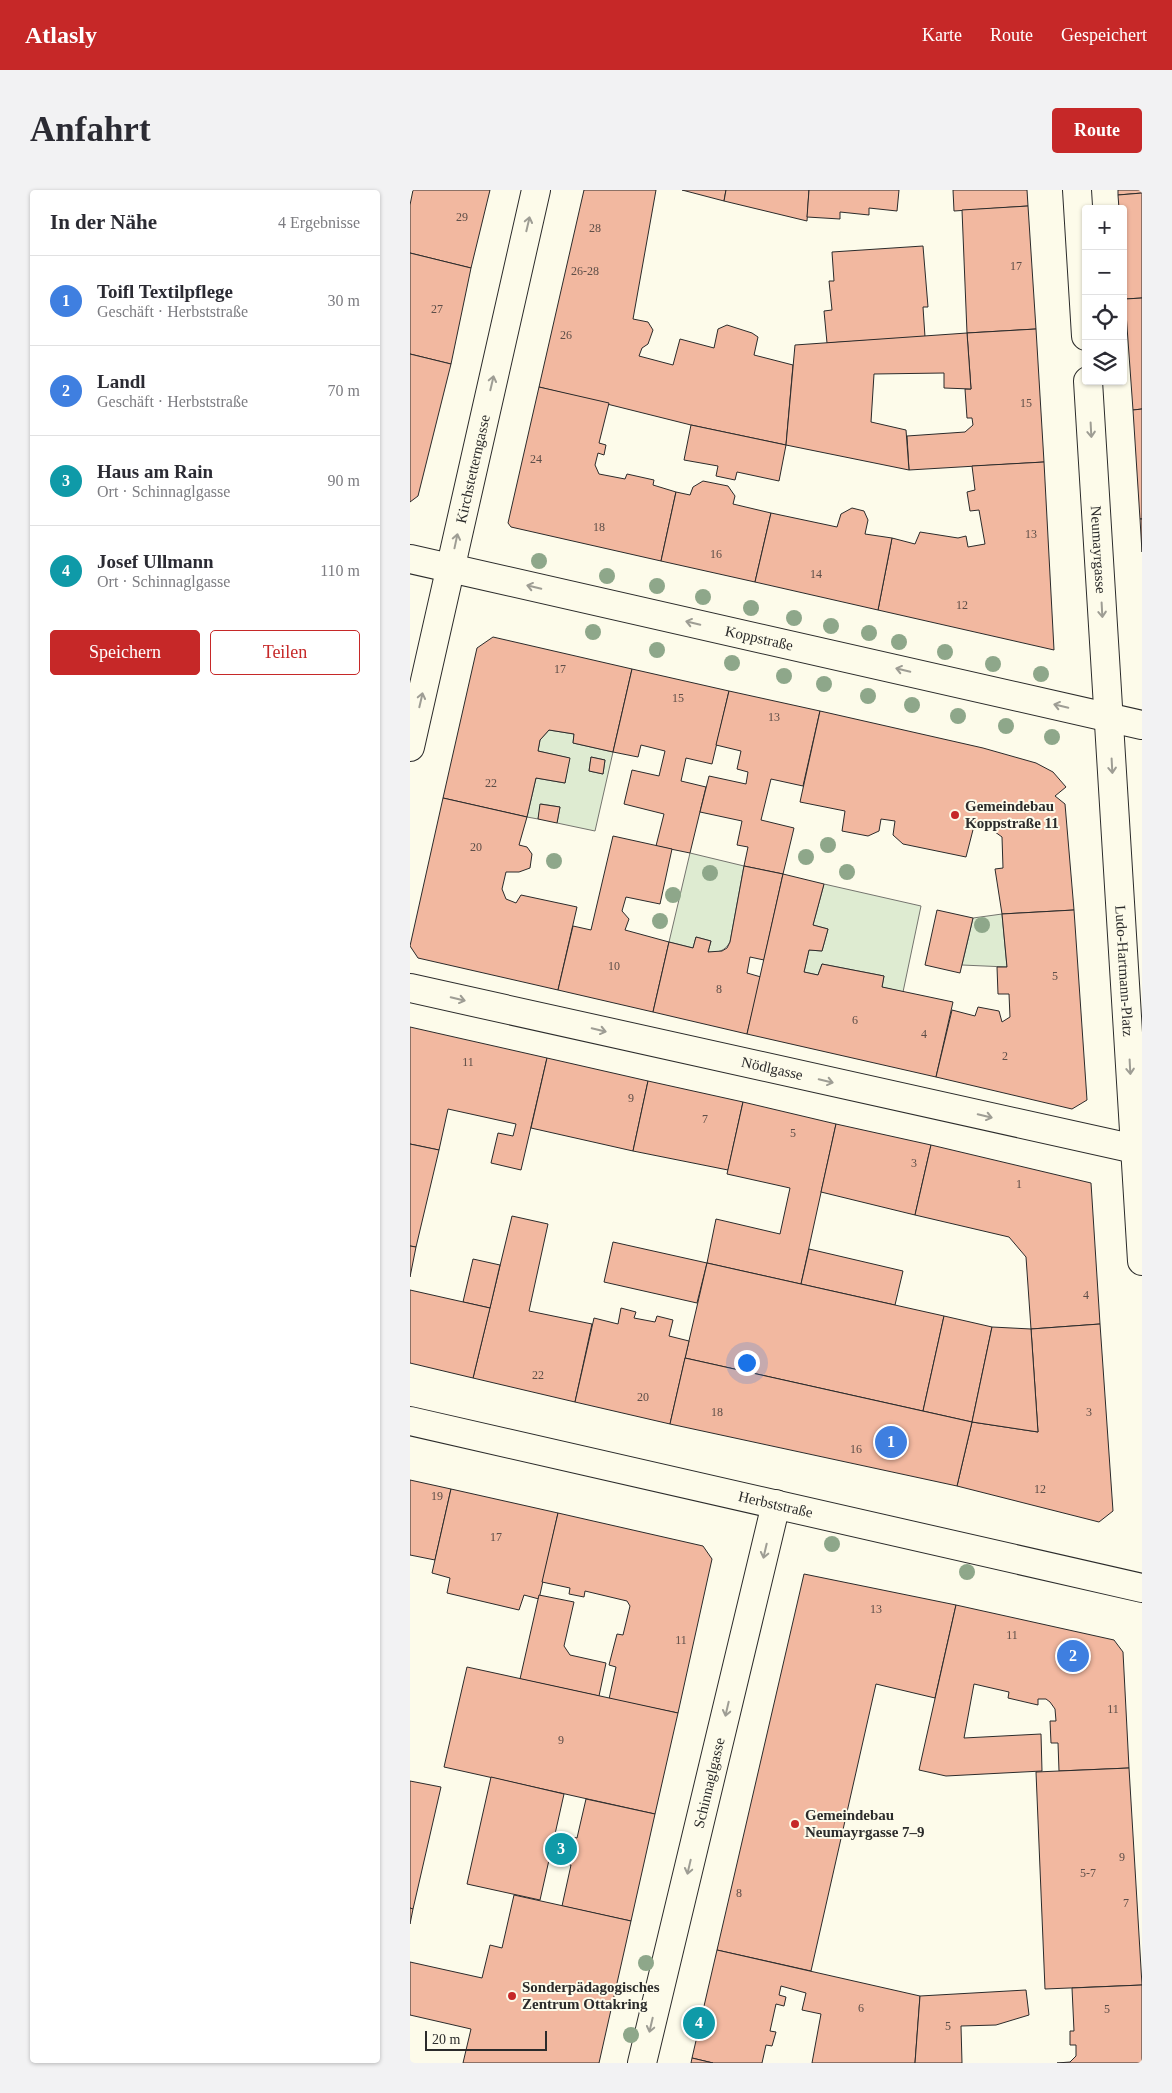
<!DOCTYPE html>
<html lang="de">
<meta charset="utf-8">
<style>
:root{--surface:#fff;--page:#f2f2f3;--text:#2b2b33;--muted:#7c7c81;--line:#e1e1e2;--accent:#c62828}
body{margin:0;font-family:"Times New Roman",serif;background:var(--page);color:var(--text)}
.controls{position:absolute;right:15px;top:15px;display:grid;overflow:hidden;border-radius:5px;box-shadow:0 1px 4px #0004}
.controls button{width:45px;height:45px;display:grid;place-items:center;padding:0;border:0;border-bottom:1px solid var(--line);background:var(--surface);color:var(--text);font:25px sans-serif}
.scale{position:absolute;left:15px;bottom:12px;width:122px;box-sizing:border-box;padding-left:5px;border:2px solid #2b2b2b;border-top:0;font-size:14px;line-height:18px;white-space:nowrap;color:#2b2b2b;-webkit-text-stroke:4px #fdfbea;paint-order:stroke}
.you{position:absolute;left:336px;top:1172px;width:18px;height:18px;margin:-12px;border:4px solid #fff;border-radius:50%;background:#1a73e8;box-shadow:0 0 0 8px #1a73e833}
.badge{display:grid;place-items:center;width:32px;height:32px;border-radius:50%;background:var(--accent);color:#fff;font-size:16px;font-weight:700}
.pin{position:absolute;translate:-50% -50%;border:2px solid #fff;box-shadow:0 1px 5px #0006}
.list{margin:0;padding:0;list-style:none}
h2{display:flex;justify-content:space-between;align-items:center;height:65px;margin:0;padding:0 20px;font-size:21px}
h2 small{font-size:16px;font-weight:400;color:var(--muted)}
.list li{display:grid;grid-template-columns:32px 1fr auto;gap:15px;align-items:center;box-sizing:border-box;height:90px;padding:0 20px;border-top:1px solid var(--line)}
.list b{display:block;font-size:19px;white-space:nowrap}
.list p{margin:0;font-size:16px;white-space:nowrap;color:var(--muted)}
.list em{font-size:16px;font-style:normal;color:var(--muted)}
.actions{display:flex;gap:10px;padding:15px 20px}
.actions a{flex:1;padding:11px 0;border:1px solid var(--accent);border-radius:5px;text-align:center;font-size:18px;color:var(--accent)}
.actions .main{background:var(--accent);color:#fff}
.icon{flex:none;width:28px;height:28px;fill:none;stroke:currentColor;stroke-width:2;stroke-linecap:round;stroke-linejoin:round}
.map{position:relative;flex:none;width:732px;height:1873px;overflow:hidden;border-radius:5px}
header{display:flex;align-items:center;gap:30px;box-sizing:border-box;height:70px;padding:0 25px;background:var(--accent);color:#fff}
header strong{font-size:24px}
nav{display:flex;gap:28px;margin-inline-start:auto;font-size:18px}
.intro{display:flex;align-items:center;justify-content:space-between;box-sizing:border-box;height:120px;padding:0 30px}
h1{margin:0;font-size:35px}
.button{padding:12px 22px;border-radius:5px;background:var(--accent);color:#fff;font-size:18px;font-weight:700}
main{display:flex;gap:30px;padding:0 30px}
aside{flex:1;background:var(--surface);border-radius:5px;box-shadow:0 1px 4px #0004}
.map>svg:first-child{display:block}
.green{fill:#deebd1;stroke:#74746e;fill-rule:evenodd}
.building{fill:#f2b8a0;stroke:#2b2b2b}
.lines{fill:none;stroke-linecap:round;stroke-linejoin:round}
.minor-casing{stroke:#2b2b2b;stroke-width:30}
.major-casing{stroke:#2b2b2b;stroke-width:30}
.minor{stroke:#fdfbea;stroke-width:28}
.major{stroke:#fdfbea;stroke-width:28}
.tree{fill:#8ea78a}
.oneway{stroke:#9e9d94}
.poi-dot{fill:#c62828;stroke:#fdfbea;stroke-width:2}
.labels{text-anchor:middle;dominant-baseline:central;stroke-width:4;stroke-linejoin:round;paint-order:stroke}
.number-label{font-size:12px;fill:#5d4e48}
.street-label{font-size:15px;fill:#2b2b2b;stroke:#fdfbea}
.poi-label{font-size:15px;font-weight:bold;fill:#2b2b2b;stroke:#fdfbea;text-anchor:start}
</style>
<header>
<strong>Atlasly</strong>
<nav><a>Karte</a><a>Route</a><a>Gespeichert</a></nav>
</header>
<div class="intro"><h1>Anfahrt</h1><a class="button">Route</a></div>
<main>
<aside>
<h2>In der Nähe<small>4 Ergebnisse</small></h2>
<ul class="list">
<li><span class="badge" style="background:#3f7fe0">1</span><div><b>Toifl Textilpflege</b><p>Geschäft · Herbststraße</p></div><em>30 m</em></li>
<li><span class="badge" style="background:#3f7fe0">2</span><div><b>Landl</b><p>Geschäft · Herbststraße</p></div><em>70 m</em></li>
<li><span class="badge" style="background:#0f9aa8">3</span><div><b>Haus am Rain</b><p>Ort · Schinnaglgasse</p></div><em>90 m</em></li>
<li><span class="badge" style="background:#0f9aa8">4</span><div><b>Josef Ullmann</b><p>Ort · Schinnaglgasse</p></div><em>110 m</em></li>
</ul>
<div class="actions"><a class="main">Speichern</a><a>Teilen</a></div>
</aside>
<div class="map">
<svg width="732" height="1873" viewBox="0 0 732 1873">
<rect width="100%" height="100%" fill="#fdfbea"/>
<g class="green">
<path d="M139 540 164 544 163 553 203 562 185 641 147 633 150 617 131 614 128 629 117 627 126 588 155 593 159 568 128 561 130 550ZM181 567 195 570 193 584 179 581Z"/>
<path d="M280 663 334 676 320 752C315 761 308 763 298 762L301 751 286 747 283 758 259 752Z"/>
<polygon points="414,694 511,716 493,802 472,797 474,786 412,774 408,785 394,782 399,760 412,761 418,739 403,735"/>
<polygon points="592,724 597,777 552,775 563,728"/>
</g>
<g class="building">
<polygon points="3,0 80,0 61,78 0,63 0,15"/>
<polygon points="174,0 246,0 223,129 238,132 243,140 238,154 232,158 229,166 263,175 270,149 304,158 308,139 317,135 342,143 348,147 344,165 383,175 376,255 281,235 129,197"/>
<polygon points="272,0 316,0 314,11"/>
<polygon points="316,0 399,0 397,31 314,11"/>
<polygon points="399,0 489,0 487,21 459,18 459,25 430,22 430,29 397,27"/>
<polygon points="543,0 617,0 618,16 544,21"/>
<polygon points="708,0 732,0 732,3 708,5"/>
<polygon points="732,3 732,108 715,109 713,19 709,19 708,5"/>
<polygon points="618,16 626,139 557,143 552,20"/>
<polygon points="513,56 518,117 513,117 515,147 417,153 414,121 422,120 419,91 424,91 422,62"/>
<polygon points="0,63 61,78 41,174 0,164"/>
<polygon points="732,108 732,219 723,220 715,109"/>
<polygon points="626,139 634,272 499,280 497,246 555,242 563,235 562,228 557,228 555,199 561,199 557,143"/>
<polygon points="557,143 561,199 534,198 534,183 464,184 461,232 496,240 499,280 376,255 385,155"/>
<polygon points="0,164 41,174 8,306 0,312"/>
<polygon points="129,197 199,213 189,253 196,255 194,265 188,263 185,275 189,284 215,289 217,284 244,290 243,295 266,302 251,371 101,337 98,333"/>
<polygon points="732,219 732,329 730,329 723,220"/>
<polygon points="281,235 376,255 369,291 327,282 325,290 306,286 308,276 274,270"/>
<polygon points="634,272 644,460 468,420 482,348 505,354 510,342 548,348 556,346 558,357 575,354 569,320 560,321 557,302 565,300 562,276"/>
<polygon points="293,291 318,296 325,306 323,314 361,323 345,392 251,371 266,302 280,305 283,297"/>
<polygon points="442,318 454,321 458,330 455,344 482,348 468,420 345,392 361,323 427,337 431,324"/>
<polygon points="730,329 732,329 732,362"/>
<polygon points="83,447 222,479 203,562 163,553 164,544 139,540 130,550 128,561 160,568 155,593 126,588 117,627 33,608 67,458"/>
<polygon points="222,479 319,501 302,574 276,568 271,591 296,597 280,663 246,656 254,624 214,614 222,580 249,586 255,561 231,555 228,567 203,562"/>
<polygon points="319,501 410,521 393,596 361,589 351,630 384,638 373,684 334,676 338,657 327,655 332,631 290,622 299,586 336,594 338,582 327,579 331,561 306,555"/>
<polygon points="410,521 573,558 626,573 643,582 656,597 645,606 655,614 664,720 592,724 585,679 593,678 592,647 581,639 565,632 556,667 493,654 483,645 485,631 471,629 469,641 458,646 432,641 435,621 390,612"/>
<polygon points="181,567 195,570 193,584 179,581"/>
<polygon points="33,608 117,627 109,655 117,657 122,664 120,678 109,682 96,682 92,699 96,709 106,713 111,705 167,717 148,800 8,768 0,756"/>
<polygon points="130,614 150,617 147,633 128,629"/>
<polygon points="203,646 262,659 250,714 216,707 212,721 219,729 215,740 259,752 243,822 148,800 163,736 181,740"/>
<polygon points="334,676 373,684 354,770 340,767 337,783 351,787 337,844 243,822 259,752 283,758 286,747 301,751 298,762 312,761 317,758 320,752"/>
<polygon points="373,684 414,694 403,735 418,739 412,761 399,760 394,782 408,785 412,774 474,786 472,797 543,812 526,887 337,844"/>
<polygon points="527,720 563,728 550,783 515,775"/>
<polygon points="664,720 677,910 662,919 526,887 542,820 565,826 568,817 589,821 592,832 600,827 599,804 588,804 587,777 597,777 592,724"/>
<polygon points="0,837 137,868 111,980 81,973 88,943 103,946 106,934 38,919 29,960 0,954"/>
<polygon points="137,868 238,891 223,961 121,938"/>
<polygon points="238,891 333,912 318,980 223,961"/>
<polygon points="333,912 426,934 391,1094 297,1073 306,1029 370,1044 380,998 317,984"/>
<polygon points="426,934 521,955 505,1025 411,1002"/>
<polygon points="0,954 29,960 6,1057 0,1056"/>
<polygon points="521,955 681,993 690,1134 621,1139 616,1067 599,1047 505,1025"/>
<polygon points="102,1026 138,1034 119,1121 182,1134 165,1212 63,1188"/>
<polygon points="203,1052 297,1073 287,1113 194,1092"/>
<polygon points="0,1056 6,1057 0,1087"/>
<polygon points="399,1059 493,1081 485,1115 391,1094"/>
<polygon points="63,1069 90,1075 80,1118 53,1112"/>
<polygon points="297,1073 534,1126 513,1221 275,1168"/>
<polygon points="0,1100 80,1118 63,1188 0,1173"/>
<polygon points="211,1118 226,1122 224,1128 245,1132 247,1126 263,1130 259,1146 279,1151 260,1234 165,1212 184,1128 208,1134"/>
<polygon points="534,1126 582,1137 562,1232 513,1221"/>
<polygon points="690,1134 703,1321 689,1332 547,1296 562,1232 628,1242 621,1139"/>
<polygon points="582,1137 621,1139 628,1242 562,1232"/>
<polygon points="275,1168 562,1232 547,1296 260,1234"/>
<polygon points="0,1290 41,1299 25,1370 0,1365"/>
<polygon points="41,1299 148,1323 129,1409 114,1405 109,1420 37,1403 40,1388 22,1383"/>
<polygon points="148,1323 293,1356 302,1369 268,1523 199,1509 206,1477 199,1475 207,1444 213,1445 220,1416 217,1411 175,1401 174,1407 159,1404 160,1398 132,1392"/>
<polygon points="394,1384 546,1415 525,1508 466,1494 401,1781 307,1760"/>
<polygon points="129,1405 164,1412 154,1456 160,1465 196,1473 189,1506 110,1489"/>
<polygon points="546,1415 704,1450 713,1462 719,1578 649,1581 648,1553 641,1553 640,1531 646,1531 645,1519 640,1512 636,1509 628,1509 628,1515 598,1508 599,1502 564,1494 554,1548 631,1544 632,1581 536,1586 509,1580"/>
<polygon points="57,1477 268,1523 245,1624 34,1577"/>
<polygon points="719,1578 732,1795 635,1799 626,1582"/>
<polygon points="81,1587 154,1604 145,1644 167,1648 176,1609 245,1624 221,1731 152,1716 161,1675 139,1670 130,1710 57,1694"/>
<polygon points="0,1591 31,1597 3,1719 0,1718"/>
<polygon points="104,1705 221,1731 189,1873 53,1873 61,1839 0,1825 0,1772 72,1788 80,1755 92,1758"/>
<polygon points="0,1718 3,1719 0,1734"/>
<polygon points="307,1760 510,1806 505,1873 402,1873 411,1824 392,1820 396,1803 371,1796 369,1805 376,1807 374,1816 366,1814 360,1841 366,1842 362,1856 356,1855 352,1873 303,1873 282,1868"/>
<polygon points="732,1795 732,1873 647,1873 660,1872 666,1866 666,1855 660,1855 660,1841 664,1841 662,1798"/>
<polygon points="616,1800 619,1825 586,1835 551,1836 552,1873 505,1873 510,1806"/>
<polygon points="282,1868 303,1873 281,1873"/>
</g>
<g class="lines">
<g class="minor-casing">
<g id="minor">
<polyline points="667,0 676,146"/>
<path id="s1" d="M678 191 732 1071"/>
<path id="s2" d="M0 557 126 0"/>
<path id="s3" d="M0 798 725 959"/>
<path id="s4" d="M0 1231 732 1398"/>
<path id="s5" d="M232 1873 366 1314"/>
</g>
</g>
<g class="major-casing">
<g id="major">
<path id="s6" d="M0 369 732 535"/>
</g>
</g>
<use href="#minor" class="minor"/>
<use href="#major" class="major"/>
</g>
<g class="tree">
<circle cx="129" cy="371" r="8"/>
<circle cx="197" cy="386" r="8"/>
<circle cx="247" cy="396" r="8"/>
<circle cx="293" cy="407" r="8"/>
<circle cx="341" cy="418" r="8"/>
<circle cx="384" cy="428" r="8"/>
<circle cx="421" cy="436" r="8"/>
<circle cx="183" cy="442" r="8"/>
<circle cx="459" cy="443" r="8"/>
<circle cx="489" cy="452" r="8"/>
<circle cx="247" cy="460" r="8"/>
<circle cx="535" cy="462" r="8"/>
<circle cx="322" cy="473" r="8"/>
<circle cx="583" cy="474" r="8"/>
<circle cx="631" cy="484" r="8"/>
<circle cx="374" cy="486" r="8"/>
<circle cx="414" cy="494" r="8"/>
<circle cx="458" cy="506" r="8"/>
<circle cx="502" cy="515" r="8"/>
<circle cx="548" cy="526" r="8"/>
<circle cx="596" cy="536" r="8"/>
<circle cx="642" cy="547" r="8"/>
<circle cx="418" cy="655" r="8"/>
<circle cx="396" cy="667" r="8"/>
<circle cx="144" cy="671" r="8"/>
<circle cx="437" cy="682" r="8"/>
<circle cx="300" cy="683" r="8"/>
<circle cx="263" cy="705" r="8"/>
<circle cx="250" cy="731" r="8"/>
<circle cx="572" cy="735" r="8"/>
<circle cx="422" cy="1354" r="8"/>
<circle cx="557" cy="1382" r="8"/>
<circle cx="236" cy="1773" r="8"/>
<circle cx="221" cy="1845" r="8"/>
</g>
<defs><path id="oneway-shaft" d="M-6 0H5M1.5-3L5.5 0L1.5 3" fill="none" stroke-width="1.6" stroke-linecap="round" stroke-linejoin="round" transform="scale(1.25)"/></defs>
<g class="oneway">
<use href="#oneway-shaft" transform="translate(118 34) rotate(-77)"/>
<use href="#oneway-shaft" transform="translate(82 193) rotate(-77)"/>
<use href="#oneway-shaft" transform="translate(681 240) rotate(87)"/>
<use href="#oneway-shaft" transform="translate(46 351) rotate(-78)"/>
<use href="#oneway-shaft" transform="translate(124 397) rotate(-167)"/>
<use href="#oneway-shaft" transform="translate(692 420) rotate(87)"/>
<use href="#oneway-shaft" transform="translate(283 433) rotate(-167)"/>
<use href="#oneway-shaft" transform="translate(493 480) rotate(-167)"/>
<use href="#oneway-shaft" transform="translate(11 510) rotate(-77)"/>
<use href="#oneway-shaft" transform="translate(651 516) rotate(-167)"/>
<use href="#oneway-shaft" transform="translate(702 576) rotate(87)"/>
<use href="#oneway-shaft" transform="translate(48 809) rotate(13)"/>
<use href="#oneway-shaft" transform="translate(189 840) rotate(13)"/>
<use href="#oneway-shaft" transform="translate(720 877) rotate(87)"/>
<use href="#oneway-shaft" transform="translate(416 891) rotate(13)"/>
<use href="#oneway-shaft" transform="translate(575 926) rotate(13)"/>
<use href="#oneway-shaft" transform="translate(355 1361) rotate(103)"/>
<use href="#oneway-shaft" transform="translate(317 1519) rotate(103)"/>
<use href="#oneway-shaft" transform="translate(279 1677) rotate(103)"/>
<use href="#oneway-shaft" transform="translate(241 1835) rotate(103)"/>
</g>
<g class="poi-dot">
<circle cx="545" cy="625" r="5"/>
<circle cx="385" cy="1634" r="5"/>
<circle cx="102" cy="1806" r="5"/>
</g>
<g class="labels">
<g class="number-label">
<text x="52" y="27">29</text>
<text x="185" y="38">28</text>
<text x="606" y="76">17</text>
<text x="175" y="81">26-28</text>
<text x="27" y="119">27</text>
<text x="156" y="145">26</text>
<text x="616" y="213">15</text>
<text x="126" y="269">24</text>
<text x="189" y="337">18</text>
<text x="621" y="344">13</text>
<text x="306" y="364">16</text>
<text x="406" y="384">14</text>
<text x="552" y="415">12</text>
<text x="150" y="479">17</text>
<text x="268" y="508">15</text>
<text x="364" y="527">13</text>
<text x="81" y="593">22</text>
<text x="66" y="657">20</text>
<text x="204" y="776">10</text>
<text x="645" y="786">5</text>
<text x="309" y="799">8</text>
<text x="445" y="830">6</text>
<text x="514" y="844">4</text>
<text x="595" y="866">2</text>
<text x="58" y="872">11</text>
<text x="221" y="908">9</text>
<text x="295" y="929">7</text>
<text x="383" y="943">5</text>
<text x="504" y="973">3</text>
<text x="609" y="994">1</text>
<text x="676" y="1105">4</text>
<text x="128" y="1185">22</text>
<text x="233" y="1207">20</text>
<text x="307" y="1222">18</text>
<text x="679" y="1222">3</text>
<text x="446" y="1259">16</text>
<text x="630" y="1299">12</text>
<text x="27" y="1306">19</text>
<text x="86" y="1347">17</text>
<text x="466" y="1419">13</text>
<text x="602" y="1445">11</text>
<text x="271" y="1450">11</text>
<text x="703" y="1519">11</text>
<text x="151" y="1550">9</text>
<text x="712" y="1667">9</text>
<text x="678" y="1683">5-7</text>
<text x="329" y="1703">8</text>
<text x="716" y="1713">7</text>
<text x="451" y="1818">6</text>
<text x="697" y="1819">5</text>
<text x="538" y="1836">5</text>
</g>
<g class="street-label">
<text stroke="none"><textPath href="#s2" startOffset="285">Kirchstetterngasse</textPath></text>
<text stroke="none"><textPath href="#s1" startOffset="169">Neumayrgasse</textPath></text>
<text stroke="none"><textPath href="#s6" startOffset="358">Koppstraße</textPath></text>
<text stroke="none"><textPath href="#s1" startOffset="591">Ludo-Hartmann-Platz</textPath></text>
<text stroke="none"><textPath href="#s3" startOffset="371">Nödlgasse</textPath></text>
<text stroke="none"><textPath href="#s4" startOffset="375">Herbststraße</textPath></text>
<text stroke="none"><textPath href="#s5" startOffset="288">Schinnaglgasse</textPath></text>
</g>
<g class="poi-label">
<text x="555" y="616">Gemeindebau<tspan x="555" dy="17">Koppstraße 11</tspan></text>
<text x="395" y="1625">Gemeindebau<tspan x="395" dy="17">Neumayrgasse 7–9</tspan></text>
<text x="112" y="1797">Sonderpädagogisches<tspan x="112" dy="17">Zentrum Ottakring</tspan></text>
</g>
</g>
</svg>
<div class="controls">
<button>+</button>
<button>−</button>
<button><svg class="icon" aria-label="locate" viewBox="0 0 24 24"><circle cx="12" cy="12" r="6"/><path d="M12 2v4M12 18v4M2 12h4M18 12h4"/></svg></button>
<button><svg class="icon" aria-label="layers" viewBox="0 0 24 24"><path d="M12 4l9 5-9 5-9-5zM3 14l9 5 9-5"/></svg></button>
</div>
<div class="scale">20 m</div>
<div class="you"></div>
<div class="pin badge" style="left:481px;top:1252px;background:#3f7fe0">1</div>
<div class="pin badge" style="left:663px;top:1466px;background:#3f7fe0">2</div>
<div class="pin badge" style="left:151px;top:1659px;background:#0f9aa8">3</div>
<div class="pin badge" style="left:289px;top:1833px;background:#0f9aa8">4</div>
</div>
</main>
